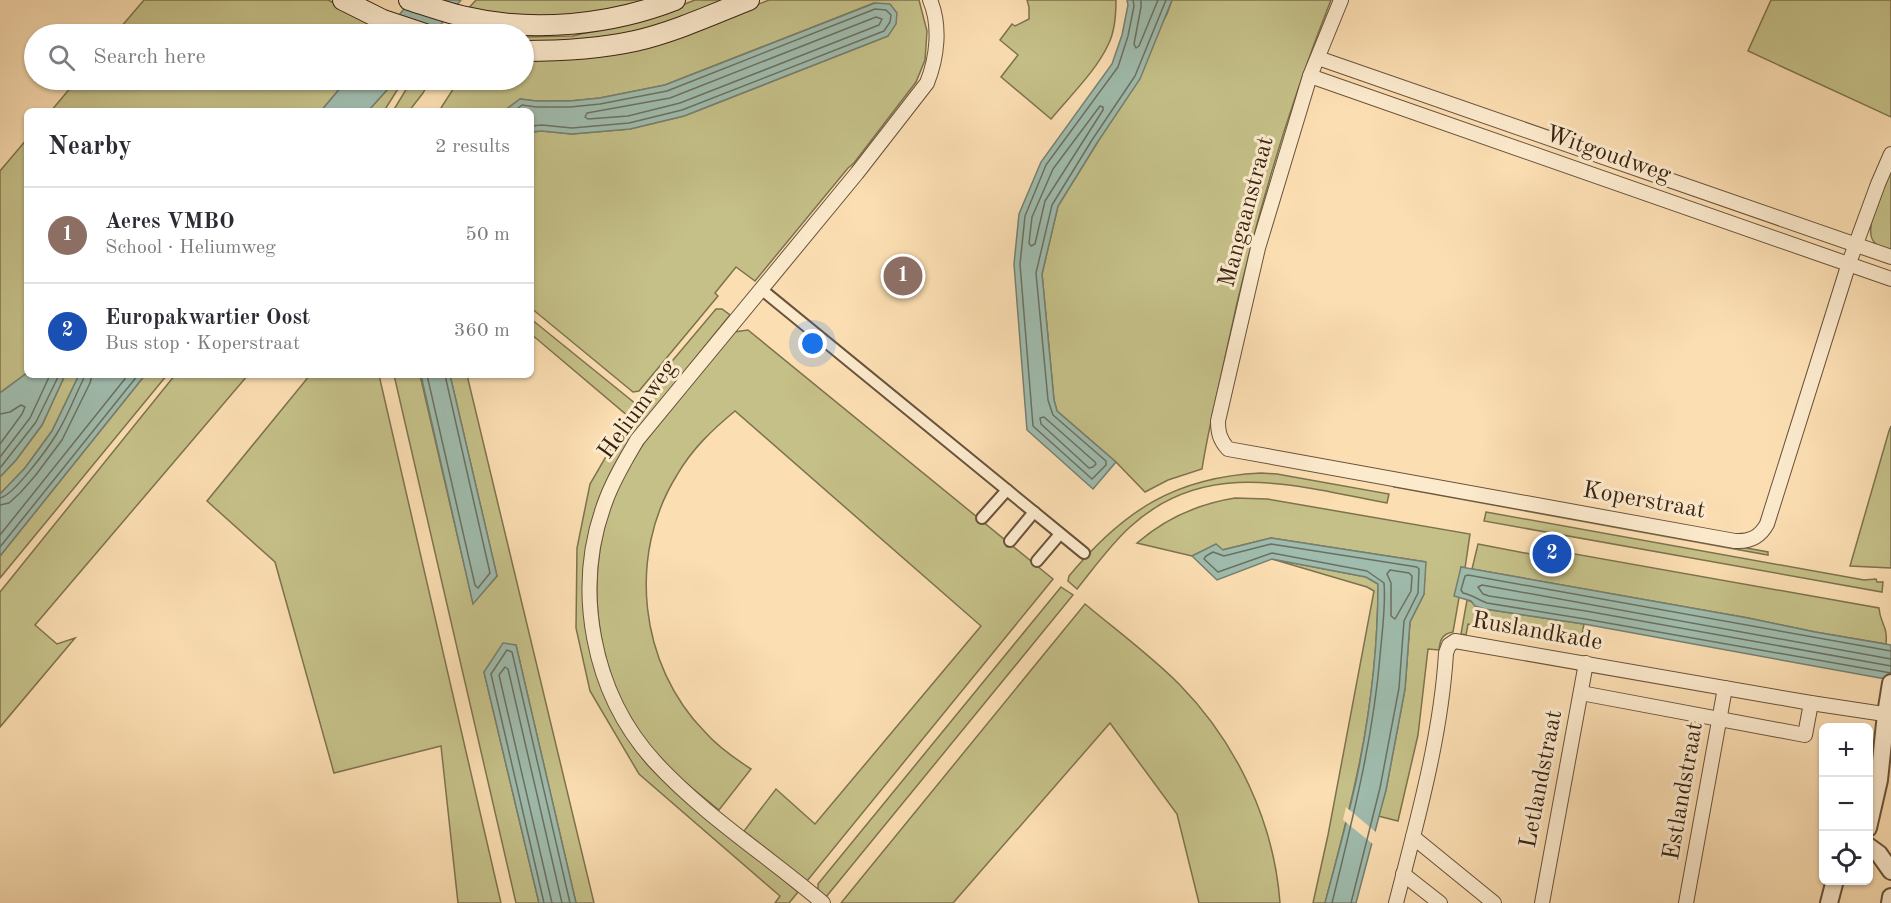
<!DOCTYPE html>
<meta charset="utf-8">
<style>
:root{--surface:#fff;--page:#f2f2f3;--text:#2b2b33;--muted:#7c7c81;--line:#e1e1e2;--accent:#0b8043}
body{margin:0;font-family:"Old Standard TT",serif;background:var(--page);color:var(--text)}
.controls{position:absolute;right:18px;bottom:18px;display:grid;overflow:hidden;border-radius:9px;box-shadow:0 2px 4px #0004}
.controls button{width:54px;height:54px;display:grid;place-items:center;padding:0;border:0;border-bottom:2px solid var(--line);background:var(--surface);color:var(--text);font:30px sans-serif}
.you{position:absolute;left:813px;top:344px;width:21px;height:21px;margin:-15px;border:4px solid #fff;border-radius:50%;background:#1a73e8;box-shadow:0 0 0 9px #1a73e833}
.badge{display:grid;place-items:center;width:39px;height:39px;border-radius:50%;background:var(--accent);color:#fff;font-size:20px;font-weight:700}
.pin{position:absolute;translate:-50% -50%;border:3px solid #fff;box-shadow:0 2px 6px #0006}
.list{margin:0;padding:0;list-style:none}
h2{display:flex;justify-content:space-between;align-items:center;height:78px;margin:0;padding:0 24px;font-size:26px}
h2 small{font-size:20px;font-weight:400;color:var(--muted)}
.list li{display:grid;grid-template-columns:39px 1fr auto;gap:18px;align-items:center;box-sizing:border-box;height:96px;padding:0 24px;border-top:2px solid var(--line)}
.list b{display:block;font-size:22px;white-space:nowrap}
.list p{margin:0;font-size:20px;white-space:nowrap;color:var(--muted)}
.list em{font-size:20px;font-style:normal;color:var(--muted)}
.icon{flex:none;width:33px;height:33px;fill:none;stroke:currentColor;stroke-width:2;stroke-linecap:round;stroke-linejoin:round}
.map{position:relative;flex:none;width:1891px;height:903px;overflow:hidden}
.search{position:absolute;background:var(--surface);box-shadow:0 2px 4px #0004;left:24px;top:24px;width:510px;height:66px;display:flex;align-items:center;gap:15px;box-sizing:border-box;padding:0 21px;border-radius:33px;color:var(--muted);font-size:22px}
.panel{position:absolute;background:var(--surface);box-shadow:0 2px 4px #0004;left:24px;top:108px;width:510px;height:270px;border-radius:9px}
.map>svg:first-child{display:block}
.green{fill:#c5c088;stroke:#7e724e;stroke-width:1.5}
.water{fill:#9fbcae;stroke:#767f70;stroke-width:1.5}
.pier{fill:#fbdeb2}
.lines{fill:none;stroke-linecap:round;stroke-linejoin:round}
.shore{stroke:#6c7060;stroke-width:1.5}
.pedestrian-casing{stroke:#69523b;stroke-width:14}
.minor-casing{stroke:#69523b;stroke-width:16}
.tertiary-casing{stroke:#69523b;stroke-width:20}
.secondary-casing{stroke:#382313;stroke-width:22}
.pedestrian{stroke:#fceacd;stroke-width:10}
.minor{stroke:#fceacd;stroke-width:14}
.tertiary{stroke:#fceacd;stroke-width:16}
.secondary{stroke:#fceacd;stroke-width:20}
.labels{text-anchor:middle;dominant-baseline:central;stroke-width:6;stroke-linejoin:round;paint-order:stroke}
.street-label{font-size:24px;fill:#382313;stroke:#fceacd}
</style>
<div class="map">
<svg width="1891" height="903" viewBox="0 0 1891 903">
<rect width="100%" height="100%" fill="#fbdeb2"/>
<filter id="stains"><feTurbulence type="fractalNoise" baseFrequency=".00333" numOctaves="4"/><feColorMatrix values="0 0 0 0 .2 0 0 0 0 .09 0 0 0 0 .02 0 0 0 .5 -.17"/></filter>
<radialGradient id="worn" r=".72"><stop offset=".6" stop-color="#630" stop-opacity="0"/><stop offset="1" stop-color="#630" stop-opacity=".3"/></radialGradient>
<g class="green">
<polygon points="144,0 328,0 388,29 384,34 115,34"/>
<polygon points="476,0 653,0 597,13 531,17 467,10"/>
<polygon points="695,0 723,0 714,6 683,19 610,38 524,43 524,37 573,36 667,11"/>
<polygon points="769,0 919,0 927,31 925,60 916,82 854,163 848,168 755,281 736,267 715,293 718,296 639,391 633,392 531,308 531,132 542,131 572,134 630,129 684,116 888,36 874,3 665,85 600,98 570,101 536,101 520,99 504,111 439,111 459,80 524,80 524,58 674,37"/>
<path d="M1027 0H1116C1116 15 1115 32 1108 45 1096 71 1070 96 1051 119L1001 77 1018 55 1000 40 1012 24 1015 26 1029 19V7Z"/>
<path d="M1172 0H1331C1286 113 1251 234 1226 353 1218 391 1208 430 1202 469L1168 480 1145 492 1116 462 1057 411 1054 400 1042 274 1058 206 1097 143 1167 14Z"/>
<polygon points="1771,0 1891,0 1891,117 1748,51"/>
<polygon points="77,80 347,80 321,111 51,111"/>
<polygon points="396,80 403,81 384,111 368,111"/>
<polygon points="416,80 430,80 423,93 409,111 393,111 410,83 412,85"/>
<polygon points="27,139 27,373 0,393 0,171"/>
<path d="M1891 170V251C1885 249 1878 248 1874 242 1862 228 1885 187 1891 170Z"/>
<path d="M716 309H722L730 315C709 341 688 367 667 393 649 415 630 437 616 462 563 557 575 680 646 763 665 784 688 802 711 820 740 844 769 868 798 892L789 903H775L780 896 639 774 590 691 576 628 577 548 590 484 629 417 531 334V319L636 404Z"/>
<path d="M748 330 1053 579 807 881 744 831 776 789 815 824 981 626 735 411C712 430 692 449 677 475 627 555 639 665 705 732 718 747 734 758 751 769L719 810C694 790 668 770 649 745 598 679 584 590 609 511 616 487 630 464 644 443L734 332Z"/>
<polygon points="65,375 79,375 52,431 25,468 0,494 0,477 16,460 42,425"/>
<polygon points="145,375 167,375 0,578 0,556"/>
<polygon points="175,375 248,375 35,625 57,644 75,638 0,727 0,592"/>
<polygon points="310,375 379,375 501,903 458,903 441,746 334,773 275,562 207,501"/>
<polygon points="394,375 420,375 473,603 497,576 450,375 467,375 594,903 576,903 516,645 484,672 539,903 516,903"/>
<polygon points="1891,426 1891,568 1850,566 1889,431"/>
<path d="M1261 473 1277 474 1389 494 1387 503C1298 487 1207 456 1130 527 1110 545 1094 568 1077 589L1068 581 1069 576C1123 511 1175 477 1261 473Z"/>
<polygon points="1395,484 1768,552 1768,555 1394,487"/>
<path d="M1235 498 1267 499 1470 534 1465 568 1461 567 1459 598 1453 632C1442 634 1440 640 1439 650L1428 649 1418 735 1398 821 1378 816 1386 790 1405 689 1410 622 1424 594 1425 562 1271 538 1222 550 1216 545 1192 556 1137 543C1166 518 1197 504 1235 498Z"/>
<polygon points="1486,512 1864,580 1876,579 1877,582 1883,582 1882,592 1484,521"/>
<path d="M1478 544 1562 560 1564 552 1879 608C1880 624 1888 625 1886 644L1815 632 1748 618 1472 569Z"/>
<path d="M1272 559 1366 577 1378 584C1378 649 1370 716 1356 779 1347 820 1336 862 1325 903H1313L1328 835 1374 591 1367 587Z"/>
<polygon points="1061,587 1073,595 826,897 818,891 818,884"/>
<path d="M1467 600C1473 601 1478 607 1485 609L1584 624 1580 644 1468 624 1466 635 1461 634Z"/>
<path d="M1085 604C1116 630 1150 655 1179 684 1236 742 1274 821 1280 903H1199L1177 814 1110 723 953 903H841Z"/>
</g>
<g class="water">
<polygon points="411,0 461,0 433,34 384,34"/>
<polygon points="1127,0 1172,0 1140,79 1097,143 1058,206 1042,274 1054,400 1057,411 1116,462 1093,489 1027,430 1014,264 1019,214 1041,162 1112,64 1122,35 1128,5"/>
<polygon points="875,3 890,4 897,13 896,24 888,36 684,116 630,129 572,134 542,131 531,132 531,111 504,111 520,99 536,101 570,101 600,98 665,85"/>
<polygon points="347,80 396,80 368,111 321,111"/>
<polygon points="27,373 27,375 65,375 42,425 16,460 0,477 0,393"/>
<polygon points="79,375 145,375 0,556 0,494 25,468 52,431"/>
<polygon points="421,375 450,375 497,576 473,604"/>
<path d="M1271 538 1426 562 1424 594 1410 622 1405 689 1386 790 1356 903H1325C1336 861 1348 819 1357 777 1370 714 1378 649 1378 584L1366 577 1272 559 1217 580 1192 556 1216 544 1223 550Z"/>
<polygon points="1461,567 1748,618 1815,632 1891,645 1891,680 1584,624 1485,609 1475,606 1471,601 1454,596"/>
<polygon points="503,643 516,645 576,903 539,903 484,672"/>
</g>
<polygon class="pier" points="1346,807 1377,833 1374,845 1343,820"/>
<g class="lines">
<g class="shore">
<polyline points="1133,0 1134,6 1128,36 1118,67 1046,165 1025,216 1020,264 1033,426 1092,479 1106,465 1106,461 1053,415 1048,400 1036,273 1052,205 1092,140 1135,76 1166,0"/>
<polyline points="1141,0 1141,7 1134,44 1136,48 1139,46 1158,0"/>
<polygon points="876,17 882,19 879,25 680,103 628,116 588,119 585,117 587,113 670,98"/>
<polygon points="1100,106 1103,107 1103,110 1045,201 1035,244 1031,246 1029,243 1032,217 1053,169"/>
<polyline points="514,111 522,105 536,107 570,107 600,104 667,91 875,9 886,10 891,15 890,22 884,31 682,110 629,123 572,128 542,125 531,126"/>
<polyline points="427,375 475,585 478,588 490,573 445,375"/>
<polyline points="0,414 10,412 21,405 25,407 22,414 0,444"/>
<polygon points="1044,417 1095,462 1096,464 1093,467 1089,468 1041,424 1040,418"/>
<polyline points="0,457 30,418 50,375"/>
<polyline points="0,468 36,422 59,375"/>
<path d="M0 498C13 496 48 448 56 435 67 418 74 398 83 380L84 375"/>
<polyline points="0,505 9,503 20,493 35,476 62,440 90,383 92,375"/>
<polyline points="0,535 128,375"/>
<polyline points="0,547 138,375"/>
<polygon points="1390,570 1409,573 1412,576 1411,591 1395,619 1391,616 1391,583 1387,574"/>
<path d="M1891 651 1468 575 1465 576 1461 590 1463 593C1473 595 1478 600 1487 603L1585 619 1891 673"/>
<polyline points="1891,659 1482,585 1478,587 1483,594 1489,596 1586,611 1891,666"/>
<polyline points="544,903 491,674 507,650 512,652 570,903"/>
<polyline points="552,903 499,675 505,667 508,669 562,903"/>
<path d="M1332 903C1352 821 1373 740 1380 656 1382 632 1386 607 1384 583L1367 571 1272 553 1218 572 1204 559 1206 556 1213 552 1224 556 1271 544 1417 567 1419 569 1418 593 1404 621 1399 688 1380 788 1351 903"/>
</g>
<g class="pedestrian-casing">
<g id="pedestrian">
<polyline points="761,289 1084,553"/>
<polyline points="982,518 1007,490"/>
<polyline points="1010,541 1034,512"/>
<polyline points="1037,561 1060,534"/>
</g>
</g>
<g class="minor-casing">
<g id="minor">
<path d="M1341 0 1310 76 1258 248 1218 421C1218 433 1220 440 1228 449L1735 541C1750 542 1760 537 1767 524L1849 263 1878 184 1891 154"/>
<polyline points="1318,58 1891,257"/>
<polyline points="1310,76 1891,279"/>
<polyline points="1581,693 1805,735 1811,703"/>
<polyline points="1413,837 1494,903"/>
<polyline points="1403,874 1440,903"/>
<path d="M823 903C768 856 705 816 656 763 592 694 572 588 606 500 614 478 626 459 637 440L857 173 927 83C937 58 941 26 930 0"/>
<path d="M1396 903C1417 821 1441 737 1446 653L1449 645 1455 641 1811 703 1891 715"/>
<polyline points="1542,903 1586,663"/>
<polyline points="1686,903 1725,688"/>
</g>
</g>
<g class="tertiary-casing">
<g id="tertiary">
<polyline points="1868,828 1879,780 1886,714 1891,683"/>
<polyline points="1868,846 1879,854 1891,871"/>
<polyline points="1829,903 1835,880"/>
<polyline points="1890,903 1891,897"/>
</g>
</g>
<g class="secondary-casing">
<g id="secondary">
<polyline points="343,0 383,20 425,34"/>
<path d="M409 0C428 6 447 13 466 17 533 33 611 25 675 0"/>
<path d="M524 51C561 51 598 49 635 41 674 32 711 15 749 0"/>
</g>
</g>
<use href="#pedestrian" class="pedestrian"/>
<use href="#minor" class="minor"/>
<use href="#tertiary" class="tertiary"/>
<use href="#secondary" class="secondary"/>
</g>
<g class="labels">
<g class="street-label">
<text transform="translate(1608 155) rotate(19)">Witgoudweg</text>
<text transform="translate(1247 212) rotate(-75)">Mangaanstraat</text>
<text transform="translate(638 410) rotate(-54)">Heliumweg</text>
<text transform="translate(1644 501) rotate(10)">Koperstraat</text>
<text transform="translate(1537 632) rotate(10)">Ruslandkade</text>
<text transform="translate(1542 779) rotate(-79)">Letlandstraat</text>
<text transform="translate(1684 791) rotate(-80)">Estlandstraat</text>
</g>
</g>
<rect width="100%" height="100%" filter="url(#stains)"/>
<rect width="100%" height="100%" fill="url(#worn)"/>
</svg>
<div class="controls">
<button>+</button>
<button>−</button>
<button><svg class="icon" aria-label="locate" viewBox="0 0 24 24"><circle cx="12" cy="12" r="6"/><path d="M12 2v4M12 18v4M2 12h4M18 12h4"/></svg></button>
</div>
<div class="you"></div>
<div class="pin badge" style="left:903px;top:276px;background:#8d6e63">1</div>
<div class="pin badge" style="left:1552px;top:554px;background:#1a4fb4">2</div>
<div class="search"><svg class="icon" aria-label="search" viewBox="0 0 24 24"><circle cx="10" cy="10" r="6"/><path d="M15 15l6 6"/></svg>Search here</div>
<section class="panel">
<h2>Nearby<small>2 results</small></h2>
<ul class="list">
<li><span class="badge" style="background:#8d6e63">1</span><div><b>Aeres VMBO</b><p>School · Heliumweg</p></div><em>50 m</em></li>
<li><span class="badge" style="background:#1a4fb4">2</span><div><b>Europakwartier Oost</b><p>Bus stop · Koperstraat</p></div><em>360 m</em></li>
</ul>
</section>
</div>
